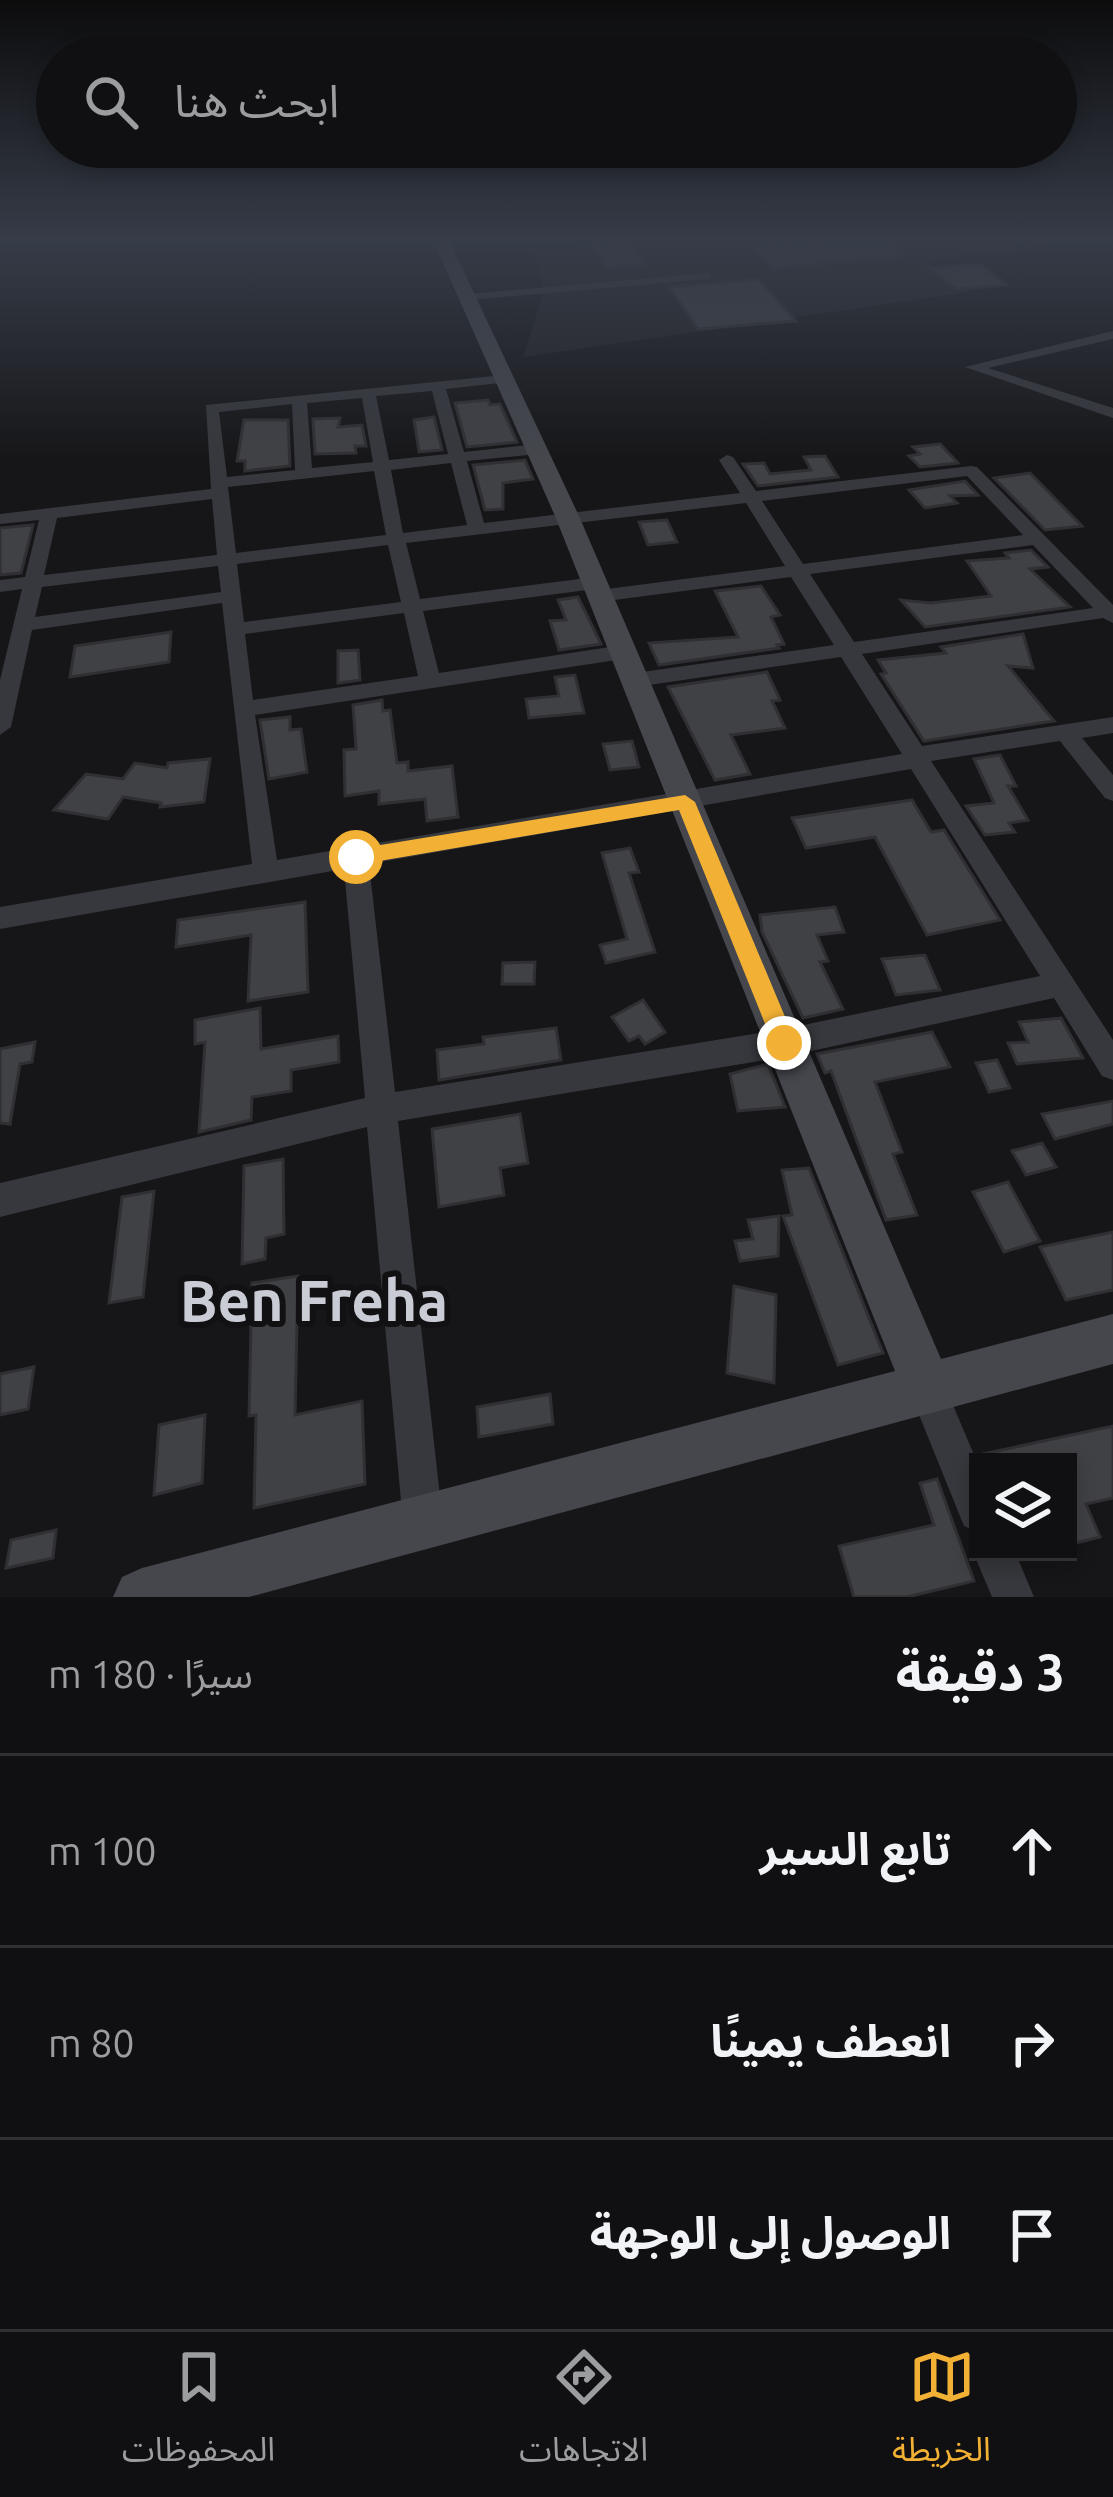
<!DOCTYPE html>
<html lang="ar">
<meta charset="utf-8">
<style>
:root{--surface:#101012;--page:#1e1e20;--text:#f1f3f6;--muted:#9c9d9f;--line:#303032;--accent:#f2b134}
body{margin:0;font-family:Ubuntu,"Noto Sans Arabic",sans-serif;background:var(--page);color:var(--text);direction:rtl}
.controls{position:absolute;right:36px;bottom:36px;display:grid;overflow:hidden;border-radius:0px;box-shadow:0 6px 18px #0003}
.controls button{width:108px;height:108px;display:grid;place-items:center;padding:0;border:0;border-bottom:3px solid var(--line);background:var(--surface);color:var(--text);font:60px sans-serif}
.stop{position:absolute;width:36px;height:36px;margin:-27px;border:9px solid #f2b134;border-radius:50%;background:#fff}
.stop.end{background:#f2b134;border-color:#fff;box-shadow:0 3px 12px #0008}
.list{margin:0;padding:0;list-style:none}
h2{display:flex;justify-content:space-between;align-items:center;height:156px;margin:0;padding:0 48px;font-size:51px}
h2 small{font-size:39px;font-weight:400;color:var(--muted)}
.list li{display:grid;grid-template-columns:78px 1fr auto;gap:36px;align-items:center;box-sizing:border-box;height:192px;padding:0 48px;border-top:3px solid var(--line)}
.list b{display:block;font-size:45px;white-space:nowrap}
.list em{font-size:39px;font-style:normal;color:var(--muted)}
.icon{flex:none;width:66px;height:66px;fill:none;stroke:currentColor;stroke-width:2;stroke-linecap:round;stroke-linejoin:round}
.map{position:relative;flex:none;width:1113px;height:1597px;overflow:hidden;direction:ltr}
.search{position:absolute;background:var(--surface);box-shadow:0 6px 18px #0003;left:36px;right:36px;top:36px;height:132px;display:flex;align-items:center;gap:30px;box-sizing:border-box;padding:0 42px;border-radius:66px;color:var(--muted);font-size:45px}
.sheet{height:732px;background:var(--surface)}
nav{display:flex;justify-content:space-around;align-items:center;box-sizing:border-box;height:168px;border-top:3px solid var(--line);background:var(--surface);font-size:33px;color:var(--muted)}
nav a{display:grid;justify-items:center;gap:6px}
nav .on{color:var(--accent)}
.map>svg:first-child{display:block}
.built{fill:#222225}
.building{fill:#404145;stroke:#303034;stroke-width:3}
.lines{fill:none;stroke-linecap:round;stroke-linejoin:round}
.lane{stroke:#37383d;stroke-width:6}
.street{fill:#37383d;fill-rule:evenodd}
.secondary{fill:#45474d;fill-rule:evenodd}
.route{fill:#f2b134}
.labels{text-anchor:middle;dominant-baseline:central;stroke-width:12;stroke-linejoin:round;paint-order:stroke}
.near-district-label{font-size:57px;font-weight:bold;fill:#c9ccd4;stroke:#111113}
</style>
<div class="map">
<svg width="1113" height="1597" viewBox="0 0 1113 1597">
<rect width="100%" height="100%" fill="#161618"/>
<polygon class="built" points="621,238 1113,238 926,260 969,292 523,357 544,291 534,254"/>
<g class="building">
<polygon points="881,238 904,256 773,268 753,248"/>
<polygon points="615,244 635,248 646,265 606,267 595,247"/>
<polygon points="980,264 1007,285 956,289 930,268"/>
<polygon points="759,279 796,321 698,329 669,287"/>
<polygon points="488,400 490,405 500,404 517,442 467,447 455,403"/>
<polygon points="434,417 442,450 419,452 414,420"/>
<polygon points="340,418 338,427 362,425 366,446 355,446 356,453 315,454 313,419"/>
<polygon points="244,420 288,420 290,466 245,471 245,461 237,461"/>
<polygon points="940,444 958,463 920,467 909,456 920,454 913,447"/>
<polygon points="825,456 838,477 758,486 743,464 764,463 770,474 811,470 804,457"/>
<polygon points="525,460 533,479 503,483 503,509 485,510 473,465"/>
<polygon points="1030,473 1082,526 1045,530 994,478"/>
<polygon points="965,481 978,495 950,496 957,503 925,508 909,490"/>
<polygon points="667,520 677,542 648,545 639,522"/>
<polygon points="33,525 21,573 0,575 0,528"/>
<polygon points="1031,550 1048,567 1030,569 1070,607 925,627 901,600 931,603 991,596 967,561 1009,558 1005,553"/>
<polygon points="761,586 780,615 771,617 784,644 777,645 779,648 659,665 649,643 738,637 715,591"/>
<polygon points="578,597 601,644 559,650 550,621 566,620 558,600"/>
<polygon points="171,632 169,662 70,677 75,646"/>
<polygon points="1023,634 1033,668 1008,666 1054,721 924,741 881,674 886,673 878,660 946,653 941,647"/>
<polygon points="358,650 360,680 338,683 338,651"/>
<polygon points="767,672 780,700 772,701 785,728 731,735 750,774 715,780 668,687"/>
<polygon points="575,675 584,713 529,718 526,699 559,696 555,677"/>
<polygon points="382,700 383,711 390,710 397,763 408,762 408,771 452,766 458,817 427,821 425,799 379,804 379,791 345,796 344,750 356,749 353,705"/>
<polygon points="290,717 290,730 301,729 307,772 269,779 260,720"/>
<polygon points="632,741 639,767 610,770 603,744"/>
<polygon points="1000,755 1016,786 1008,786 1028,820 1009,823 1015,832 985,835 966,806 994,803 974,759"/>
<polygon points="210,759 204,802 160,807 161,803 123,797 108,819 54,810 86,774 123,779 135,763 167,768 168,763"/>
<polygon points="912,800 931,832 944,830 1000,920 927,935 875,837 806,848 792,818"/>
<polygon points="630,848 639,872 629,873 655,952 606,963 600,945 627,939 602,853"/>
<polygon points="305,902 308,992 248,1001 251,935 176,947 178,920"/>
<polygon points="835,907 844,932 817,935 828,961 820,962 843,1009 803,1018 762,932 760,915"/>
<polygon points="925,955 940,990 896,995 882,959"/>
<polygon points="535,962 534,984 502,984 503,963"/>
<polygon points="643,1000 665,1032 645,1044 639,1036 629,1041 612,1017"/>
<polygon points="260,1008 261,1049 338,1036 339,1062 291,1070 291,1091 252,1097 251,1120 199,1132 205,1042 195,1044 195,1020"/>
<polygon points="1061,1018 1083,1058 1017,1064 1008,1043 1028,1042 1019,1022"/>
<polygon points="556,1028 561,1060 439,1080 437,1050 484,1044 483,1037"/>
<polygon points="932,1032 950,1067 875,1082 902,1152 893,1154 917,1215 886,1220 831,1071 825,1073 817,1054"/>
<polygon points="35,1042 32,1062 20,1064 10,1124 0,1123 0,1049"/>
<polygon points="997,1060 1010,1088 989,1092 976,1063"/>
<polygon points="768,1064 785,1107 738,1111 730,1074"/>
<polygon points="1113,1101 1113,1124 1055,1139 1042,1114"/>
<polygon points="520,1114 528,1163 500,1168 504,1195 439,1207 432,1129"/>
<polygon points="1042,1143 1056,1167 1026,1175 1012,1151"/>
<polygon points="283,1159 284,1234 266,1238 265,1259 242,1264 244,1166"/>
<polygon points="809,1168 883,1353 838,1365 783,1216 792,1215 782,1170"/>
<polygon points="1008,1182 1040,1241 1004,1252 973,1192"/>
<polygon points="154,1191 143,1297 109,1303 122,1197"/>
<polygon points="779,1216 778,1256 740,1261 735,1241 753,1239 748,1220"/>
<polygon points="1113,1232 1113,1290 1066,1300 1040,1247"/>
<polygon points="298,1276 295,1415 362,1401 365,1484 254,1508 256,1415 249,1416 252,1283"/>
<polygon points="734,1286 776,1295 774,1383 727,1373"/>
<polygon points="34,1367 28,1409 0,1415 0,1374"/>
<polygon points="550,1394 553,1424 479,1437 477,1407"/>
<polygon points="205,1415 202,1483 154,1495 159,1425"/>
<polygon points="1113,1426 1113,1498 1086,1504 1100,1537 1068,1545 1068,1462 984,1462 983,1454"/>
<polygon points="937,1479 974,1581 907,1597 854,1597 839,1546 934,1525 920,1483"/>
<polygon points="56,1530 53,1558 6,1568 11,1540"/>
</g>
<g class="lines">
<polyline class="lane" points="467,297 708,276"/>
<g class="street">
<polygon points="1113,331 1113,339 988,368 1113,408 1113,418 965,367"/>
<path d="M504 375 509 376V382L446 389 464 452 537 444 545 449 537 454 467 461 484 523 740 493 719 460 727 455 733 457 756 491 971 466 977 467 1113 605V623L1103 618 862 654 922 746 1113 717V733L1082 738 1113 775V801L1105 798 1060 741 931 761 1113 1040V1080L1102 1076 1054 998 784 1057 398 1121 443 1523 437 1537 423 1543 409 1537 403 1523 367 1127 0 1217V1183L365 1098 344 869 0 929V907L252 864 222 603 32 630 11 727 0 735V680L22 589 0 592V580L25 577 39 520 0 524V514L211 489 206 405ZM432 391 448 454 389 460 376 396ZM362 398 373 462 312 468 307 403ZM292 404 295 470 227 477 219 412ZM451 463 467 525 403 533 391 470ZM374 471 386 535 236 553 228 487ZM967 476 1023 535 803 564 762 501ZM212 499 217 555 44 575 57 518ZM746 503 785 566 599 590 589 596 599 602 791 577 834 645 635 673 624 680 635 687 841 657 902 754 277 860 255 715 623 659 633 652 623 645 439 673 423 611 595 589 605 583 595 577 420 599 406 543ZM388 545 401 602 244 622 237 564ZM1033 545 1093 608 854 642 810 574ZM218 566 221 592 35 617 42 587ZM404 613 418 676 253 700 245 634ZM911 769 1040 976 784 1029 395 1092 369 864Z"/>
<polygon points="928,1371 941,1377 978,1464 978,1532 964,1526 909,1390 915,1377"/>
<polygon points="978,1541 978,1552 1015,1552 1034,1597 992,1597 973,1552"/>
</g>
<polygon class="secondary" points="432,238 448,238 579,516 941,1359 1113,1314 1113,1364 249,1597 113,1597 122,1577 142,1568 895,1371 555,516"/>
</g>
<linearGradient id="sky" x2="0" y2="1"><stop stop-color="#0c0c0d"/><stop offset="0.52" stop-color="#363c48"/><stop offset="1" stop-color="#363c48" stop-opacity="0"/></linearGradient>
<rect width="1113" height="462" fill="url(#sky)"/>
<polygon class="route" points="685,795 695,802 796,1043 793,1051 776,1051 679,810 356,865 346,857 356,849"/>
<g class="labels">
<g class="near-district-label">
<text x="314" y="1300">Ben Freha</text>
</g>
</g>
</svg>
<div class="controls">
<button><svg class="icon" aria-label="layers" viewBox="0 0 24 24"><path d="M12 4l9 5-9 5-9-5zM3 14l9 5 9-5"/></svg></button>
</div>
<div class="stop" style="left:356px;top:857px"></div>
<div class="stop end" style="left:784px;top:1043px"></div>
<div class="search"><svg class="icon" aria-label="search" viewBox="0 0 24 24"><circle cx="10" cy="10" r="6"/><path d="M15 15l6 6"/></svg>ابحث هنا</div>
</div>
<section class="sheet">
<h2>3 دقيقة<small>سيرًا · 180 m</small></h2>
<ul class="list">
<li><svg class="icon" aria-label="ahead" viewBox="0 0 24 24"><path d="M12 20V5M6 11l6-6 6 6"/></svg><div><b>تابع السير</b></div><em>100 m</em></li>
<li><svg class="icon" aria-label="right" viewBox="0 0 24 24"><path d="M7 20v-9h11M14 6l5 5-5 5"/></svg><div><b>انعطف يمينًا</b></div><em>80 m</em></li>
<li><svg class="icon" aria-label="arrive" viewBox="0 0 24 24"><path d="M6 21V4h12l-3 4 3 4H6"/></svg><div><b>الوصول إلى الوجهة</b></div></li>
</ul>
</section>
<nav>
<a class="on"><svg class="icon" aria-label="map" viewBox="0 0 24 24"><path d="M3 6l6-2 6 2 6-2v14l-6 2-6-2-6 2zM9 4v14M15 6v14"/></svg>الخريطة</a>
<a><svg class="icon" aria-label="directions" viewBox="0 0 24 24"><path d="M12 3l9 9-9 9-9-9zM9 14v-3h6M13 9l2 2-2 2"/></svg>الاتجاهات</a>
<a><svg class="icon" aria-label="saved" viewBox="0 0 24 24"><path d="M7 4h10v16l-5-4-5 4z"/></svg>المحفوظات</a>
</nav>
